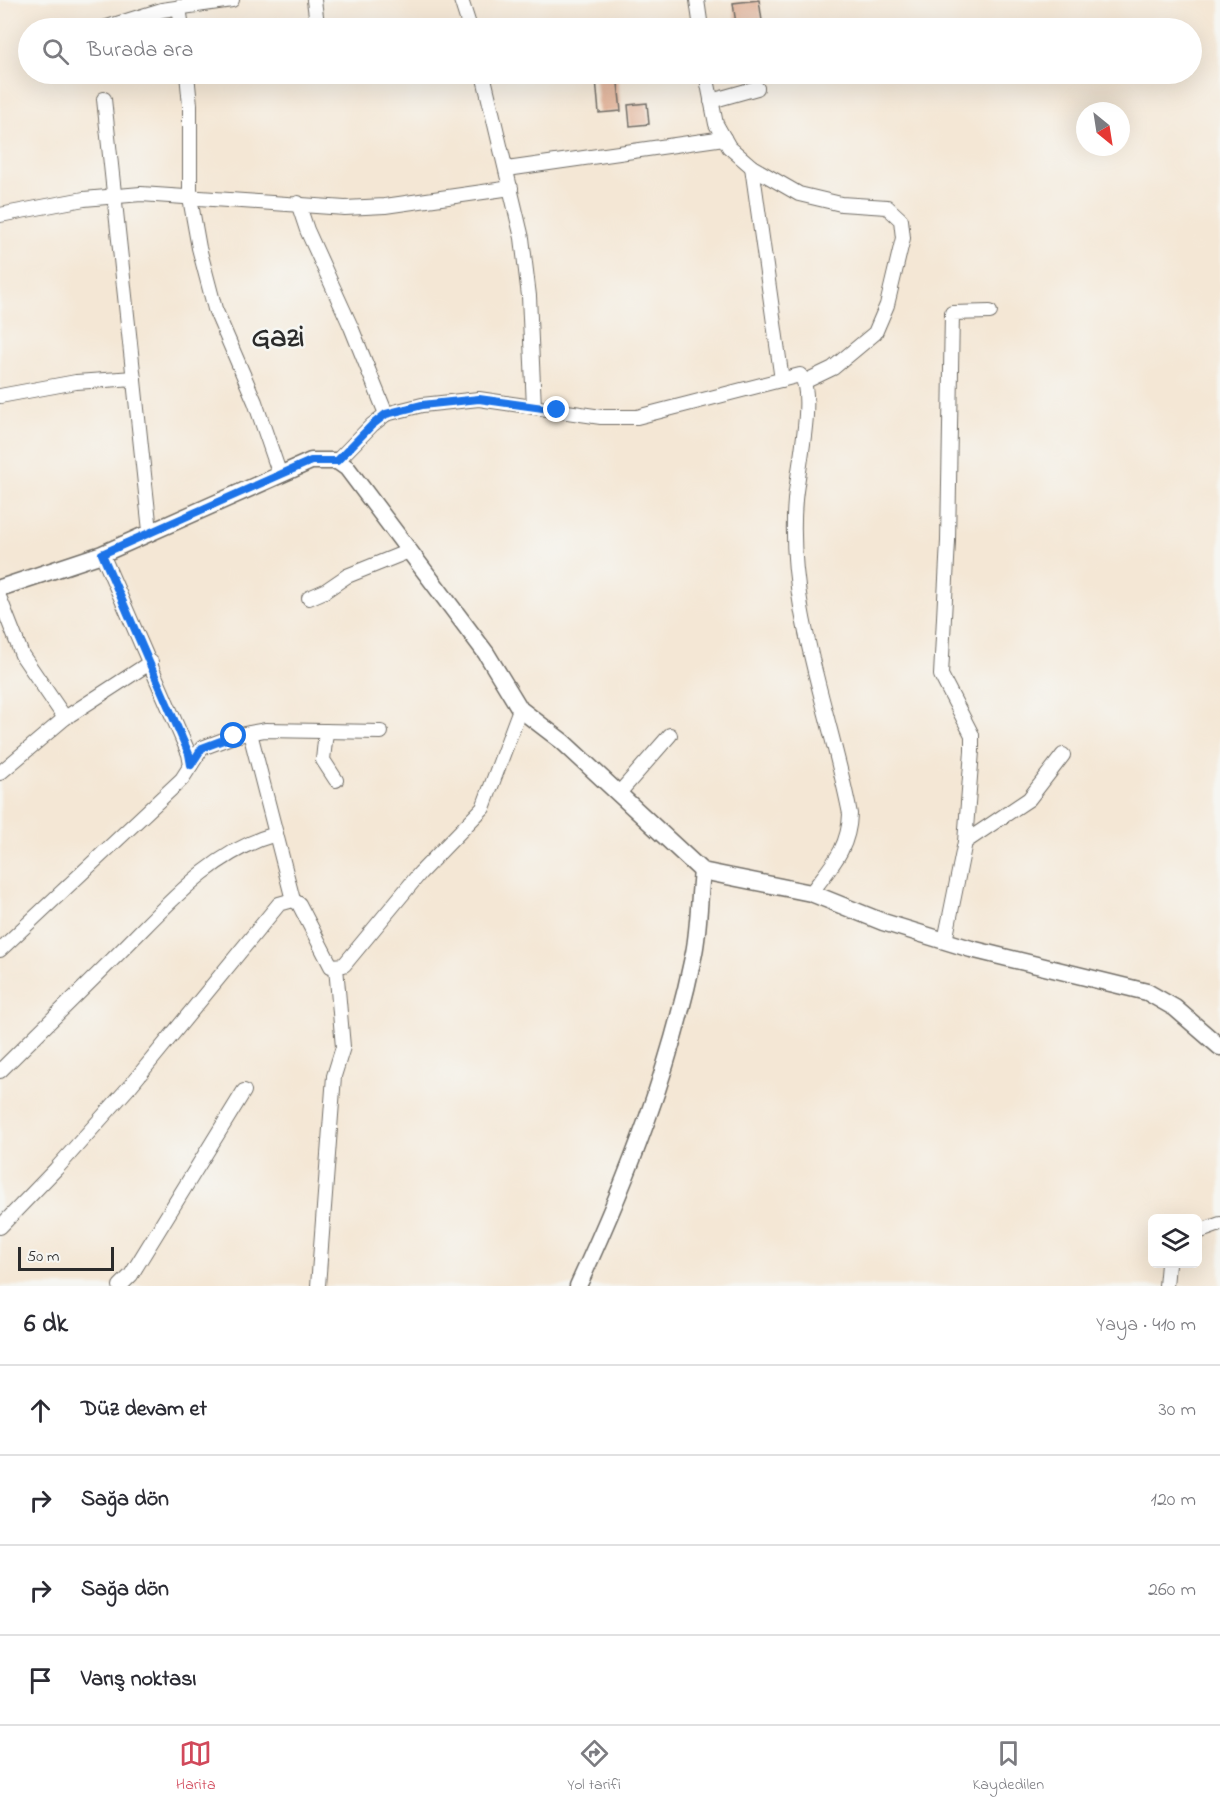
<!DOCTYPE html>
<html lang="tr">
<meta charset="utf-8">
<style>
:root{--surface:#fff;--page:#f2f2f3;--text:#2b2b33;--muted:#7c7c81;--line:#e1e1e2;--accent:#d1495b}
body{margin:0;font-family:"Indie Flower",sans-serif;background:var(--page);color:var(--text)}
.controls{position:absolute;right:18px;bottom:18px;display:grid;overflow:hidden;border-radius:9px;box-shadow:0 6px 24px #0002}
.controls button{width:54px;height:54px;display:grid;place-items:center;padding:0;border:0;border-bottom:2px solid var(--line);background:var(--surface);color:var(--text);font:30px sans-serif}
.compass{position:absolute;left:1076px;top:102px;width:54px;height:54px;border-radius:50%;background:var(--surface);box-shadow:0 6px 24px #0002;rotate:150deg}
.scale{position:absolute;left:18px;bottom:15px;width:96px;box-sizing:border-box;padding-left:6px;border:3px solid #2b2b2b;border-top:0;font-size:16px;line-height:21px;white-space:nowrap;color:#2b2b2b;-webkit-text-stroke:4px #f6f6f2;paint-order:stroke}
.stop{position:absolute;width:18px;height:18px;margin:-14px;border:4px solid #1a73e8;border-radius:50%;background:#fff}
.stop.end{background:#1a73e8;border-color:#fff;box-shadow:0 2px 6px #0008}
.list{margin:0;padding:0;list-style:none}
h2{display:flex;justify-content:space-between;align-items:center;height:78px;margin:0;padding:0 24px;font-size:26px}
h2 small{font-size:20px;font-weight:400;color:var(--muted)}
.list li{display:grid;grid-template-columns:39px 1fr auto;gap:18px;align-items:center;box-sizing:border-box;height:90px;padding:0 24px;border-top:2px solid var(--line)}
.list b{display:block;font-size:22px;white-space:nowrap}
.list em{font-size:20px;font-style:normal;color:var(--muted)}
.icon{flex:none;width:33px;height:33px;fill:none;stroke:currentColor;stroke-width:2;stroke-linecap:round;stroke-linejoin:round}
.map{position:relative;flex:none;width:1220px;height:1286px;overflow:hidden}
.search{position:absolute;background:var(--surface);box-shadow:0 6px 24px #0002;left:18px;right:18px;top:18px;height:66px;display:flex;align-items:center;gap:15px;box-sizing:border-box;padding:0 21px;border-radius:33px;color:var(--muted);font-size:22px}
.sheet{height:438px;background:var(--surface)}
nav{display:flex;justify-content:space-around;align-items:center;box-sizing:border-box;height:84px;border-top:2px solid var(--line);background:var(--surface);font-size:16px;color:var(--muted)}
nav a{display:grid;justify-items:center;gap:3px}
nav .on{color:var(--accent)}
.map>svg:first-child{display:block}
.building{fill:#e0ad92}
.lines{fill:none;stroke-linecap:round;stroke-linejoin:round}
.minor-casing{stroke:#716d66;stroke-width:16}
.tertiary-casing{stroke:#716d66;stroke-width:19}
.minor{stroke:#fff;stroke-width:14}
.tertiary{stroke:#fff;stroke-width:16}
.route{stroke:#1a73e8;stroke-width:8}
.labels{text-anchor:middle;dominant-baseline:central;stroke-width:5;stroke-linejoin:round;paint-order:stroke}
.district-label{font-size:30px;font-weight:bold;fill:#2b2b2b;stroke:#f6f6f2}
</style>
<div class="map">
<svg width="1220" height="1286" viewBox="0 0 1220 1286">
<rect width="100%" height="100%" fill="#f6f6f2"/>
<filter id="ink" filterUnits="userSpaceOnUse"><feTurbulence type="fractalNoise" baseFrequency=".0167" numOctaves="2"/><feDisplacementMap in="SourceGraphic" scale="12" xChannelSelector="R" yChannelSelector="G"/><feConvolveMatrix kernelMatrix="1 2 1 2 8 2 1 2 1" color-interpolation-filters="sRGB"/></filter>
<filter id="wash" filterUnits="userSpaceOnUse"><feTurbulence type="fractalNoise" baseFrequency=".008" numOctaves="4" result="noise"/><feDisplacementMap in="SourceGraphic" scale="24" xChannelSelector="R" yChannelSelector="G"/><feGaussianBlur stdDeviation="1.35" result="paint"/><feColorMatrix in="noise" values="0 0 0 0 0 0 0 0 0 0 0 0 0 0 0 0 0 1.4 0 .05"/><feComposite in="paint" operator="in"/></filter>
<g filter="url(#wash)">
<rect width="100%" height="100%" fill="#f4e7d5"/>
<g id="blocks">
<g class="building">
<polygon points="759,0 763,28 744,28 743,23 736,24 733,3"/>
<polygon points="603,74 617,74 621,111 599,113 596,79 604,79"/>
<polygon points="647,103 649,124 630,126 628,105"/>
</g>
</g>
</g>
<g filter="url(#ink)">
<use href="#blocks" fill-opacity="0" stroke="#716d66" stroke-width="1.5"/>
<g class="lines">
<g class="minor-casing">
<g id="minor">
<polyline points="314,0 317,24"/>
<polyline points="461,0 470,28"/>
<polyline points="697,0 701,28"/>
<polyline points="179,7 182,28"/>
<polyline points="104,28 162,10 232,0"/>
<polyline points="187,74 190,105 190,198 199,248 215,309 255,402 280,475"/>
<polyline points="483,74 522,238 529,296 534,407"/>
<polyline points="706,74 716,124 729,147 752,167 799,194 841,204 887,207 901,220 903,238 887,305 875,333 833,368 806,381"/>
<polyline points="104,99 150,531"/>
<polyline points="711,101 757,88"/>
<polyline points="752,167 782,380"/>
<polyline points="507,169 724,138"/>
<polyline points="298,203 307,230 351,327 386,414"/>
<polyline points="0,215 84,199 141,194 345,208 385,206 511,188"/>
<polyline points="0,396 76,382 134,378"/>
<path d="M337 461 372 425 386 414 422 405 479 399 601 417H637L800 375C816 392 797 474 795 500 786 607 830 710 850 814 849 849 831 866 811 893"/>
<polyline points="309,598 325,591 347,576 409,551"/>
<polyline points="0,599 22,655 65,718"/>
<polyline points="326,731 323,760 336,780"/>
<polyline points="250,733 293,900"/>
<polyline points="191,765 202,748 234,736 265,730 381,732"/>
<polyline points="0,773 65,718 151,662"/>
<polyline points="620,792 670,735"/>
<polyline points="965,842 1029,799 1063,755"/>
<polyline points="945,941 965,842 972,751 972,735 941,675 948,541 952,313 990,312"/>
<polyline points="0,950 182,779 191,765 189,754 102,554"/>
<path d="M0 1071C39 1032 78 994 117 955 165 908 210 852 276 834"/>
<polyline points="0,1227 56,1169 131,1085 279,904 293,900 299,904 331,966 344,965 420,873 483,808 520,709"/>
<polyline points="1198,1232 1220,1224"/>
<polyline points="120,1286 131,1275 244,1091"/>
<polyline points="318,1286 334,1076 343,1047 336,967"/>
<polyline points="1166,1286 1168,1264"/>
</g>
</g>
<g class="tertiary-casing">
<g id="tertiary">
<polyline points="0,588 102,554 311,461 337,461 347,468 486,653 520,709 563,742 702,871 811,893 883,922 971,949 1147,992 1175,1008 1220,1047"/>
<path d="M578 1286C628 1178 670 1070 694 953 699 927 699 898 702 871"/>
</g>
</g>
<use href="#minor" class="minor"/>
<use href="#tertiary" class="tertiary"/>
</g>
</g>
<g class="lines" filter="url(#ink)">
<polyline class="route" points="234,736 202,748 191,765 189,754 102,554 311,461 337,461 372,425 386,414 422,405 479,399 557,410"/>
</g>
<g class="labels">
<g class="district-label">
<text x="278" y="339">Gazi</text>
</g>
</g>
</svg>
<div class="controls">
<button><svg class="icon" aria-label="layers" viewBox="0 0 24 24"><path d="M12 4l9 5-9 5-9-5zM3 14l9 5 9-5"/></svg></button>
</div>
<svg class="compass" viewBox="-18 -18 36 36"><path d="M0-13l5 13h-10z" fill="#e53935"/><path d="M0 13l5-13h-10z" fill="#7c7c81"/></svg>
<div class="scale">50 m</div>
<div class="stop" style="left:234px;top:736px"></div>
<div class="stop end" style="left:557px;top:410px"></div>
<div class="search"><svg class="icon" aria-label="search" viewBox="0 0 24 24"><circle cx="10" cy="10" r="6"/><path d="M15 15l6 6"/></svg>Burada ara</div>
</div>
<section class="sheet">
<h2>6 dk<small>Yaya · 410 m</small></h2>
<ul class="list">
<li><svg class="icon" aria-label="ahead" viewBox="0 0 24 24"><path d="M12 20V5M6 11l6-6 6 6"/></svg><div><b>Düz devam et</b></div><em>30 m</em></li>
<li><svg class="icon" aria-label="right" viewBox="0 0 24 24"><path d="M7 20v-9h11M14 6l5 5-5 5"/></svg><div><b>Sağa dön</b></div><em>120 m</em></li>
<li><svg class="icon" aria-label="right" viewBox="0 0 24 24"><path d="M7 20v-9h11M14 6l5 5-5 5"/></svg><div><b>Sağa dön</b></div><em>260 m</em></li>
<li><svg class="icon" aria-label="arrive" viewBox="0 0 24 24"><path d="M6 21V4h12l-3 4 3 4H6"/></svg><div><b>Varış noktası</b></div></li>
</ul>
</section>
<nav>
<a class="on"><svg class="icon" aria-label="map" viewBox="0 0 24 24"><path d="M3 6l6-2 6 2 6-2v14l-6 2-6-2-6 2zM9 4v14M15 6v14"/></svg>Harita</a>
<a><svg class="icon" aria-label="directions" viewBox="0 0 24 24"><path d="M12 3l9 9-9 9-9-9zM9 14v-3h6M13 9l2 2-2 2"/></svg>Yol tarifi</a>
<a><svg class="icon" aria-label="saved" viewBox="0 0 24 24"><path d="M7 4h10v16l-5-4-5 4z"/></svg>Kaydedilen</a>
</nav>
